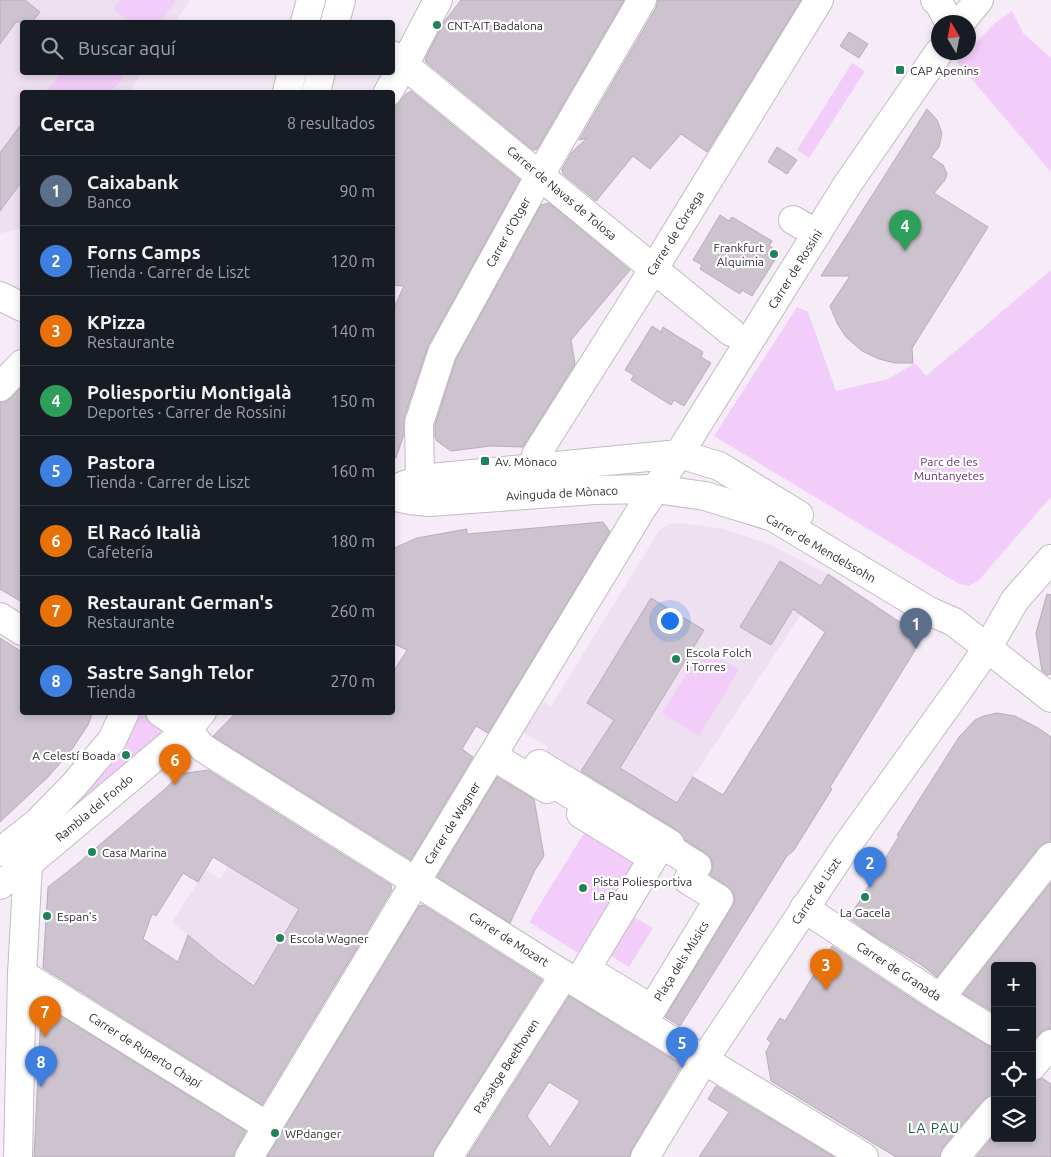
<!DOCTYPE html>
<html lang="es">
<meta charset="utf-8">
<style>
:root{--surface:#171b24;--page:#20242c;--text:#f1f3f6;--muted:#9ea1a6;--line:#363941;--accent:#20825a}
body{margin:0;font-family:Ubuntu,sans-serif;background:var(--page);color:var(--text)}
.controls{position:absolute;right:15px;bottom:15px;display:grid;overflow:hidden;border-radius:5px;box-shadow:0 2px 8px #0003}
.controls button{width:45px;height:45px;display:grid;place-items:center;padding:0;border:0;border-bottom:1px solid var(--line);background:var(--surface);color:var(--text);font:25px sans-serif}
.compass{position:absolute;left:931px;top:15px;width:45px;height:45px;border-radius:50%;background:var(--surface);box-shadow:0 2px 8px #0003;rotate:350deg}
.you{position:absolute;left:669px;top:620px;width:18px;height:18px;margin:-12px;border:4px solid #fff;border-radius:50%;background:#1a73e8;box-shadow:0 0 0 8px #1a73e833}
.badge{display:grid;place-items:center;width:32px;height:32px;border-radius:50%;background:var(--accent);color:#fff;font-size:16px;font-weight:700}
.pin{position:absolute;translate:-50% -41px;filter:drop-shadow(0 1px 2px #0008)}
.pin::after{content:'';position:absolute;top:26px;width:18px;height:15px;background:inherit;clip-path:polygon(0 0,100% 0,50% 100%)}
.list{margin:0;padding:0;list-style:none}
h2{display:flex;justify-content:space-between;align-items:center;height:65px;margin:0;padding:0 20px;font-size:21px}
h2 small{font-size:16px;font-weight:400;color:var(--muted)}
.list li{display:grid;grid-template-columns:32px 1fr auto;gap:15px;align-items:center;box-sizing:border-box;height:70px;padding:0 20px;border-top:1px solid var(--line)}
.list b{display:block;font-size:19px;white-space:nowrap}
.list p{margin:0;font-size:16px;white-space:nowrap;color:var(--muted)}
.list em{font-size:16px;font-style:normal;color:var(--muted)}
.icon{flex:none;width:28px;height:28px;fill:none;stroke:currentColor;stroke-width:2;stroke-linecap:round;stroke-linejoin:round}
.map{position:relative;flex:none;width:1051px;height:1157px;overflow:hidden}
.search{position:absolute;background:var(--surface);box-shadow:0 2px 8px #0003;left:20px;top:20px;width:375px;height:55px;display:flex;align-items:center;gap:12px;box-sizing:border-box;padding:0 18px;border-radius:5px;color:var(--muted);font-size:19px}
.panel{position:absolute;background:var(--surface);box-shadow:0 2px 8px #0003;left:20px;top:90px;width:375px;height:625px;border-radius:5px}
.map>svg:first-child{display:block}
.built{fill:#eedff1}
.green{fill:#f2cdf9}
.building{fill:#cdc3ce;stroke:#b6adb8;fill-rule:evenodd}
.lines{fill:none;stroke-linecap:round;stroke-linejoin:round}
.minor-casing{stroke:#c4bac5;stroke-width:30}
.minor{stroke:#fff;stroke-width:28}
.poi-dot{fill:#20825a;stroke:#fff;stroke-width:2}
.labels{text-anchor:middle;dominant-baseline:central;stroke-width:4.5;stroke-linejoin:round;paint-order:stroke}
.poi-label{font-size:12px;fill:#302c30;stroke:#fff;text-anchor:start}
.street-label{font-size:12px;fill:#302c30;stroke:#fff}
.park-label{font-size:12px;fill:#683873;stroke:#fff}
.neighbourhood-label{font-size:14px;letter-spacing:1px;fill:#1c5d41;stroke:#fff}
</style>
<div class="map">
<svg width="1051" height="1157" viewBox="0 0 1051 1157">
<rect width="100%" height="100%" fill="#f6ecf8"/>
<g class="built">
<polygon points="0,0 190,0 175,22 22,22 22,72 142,73 129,92 22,92 22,228 2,233 0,233"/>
<polygon points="680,523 724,529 769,544 828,574 693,777 656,836 539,764 548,747 523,732 544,702 551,706 659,531 668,524"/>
<polygon points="228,866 299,910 311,879 377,922 338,987 285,954 258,985 243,978 221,962 172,922 206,870 220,879"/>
</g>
<g class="green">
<polygon points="120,0 176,0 160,22 131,22 113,9"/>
<polygon points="1012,11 1023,33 1051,58 1051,172 957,62 966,53 968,52 969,50 994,24"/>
<polygon points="852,63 865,71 809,158 797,150"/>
<polygon points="61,73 61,72 126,73 111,92 46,92"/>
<polygon points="1051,270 1051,497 979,580 969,586 959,584 714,436 797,307 808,312 836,391 888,379 915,363 926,376"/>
<polygon points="703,648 739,670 699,736 662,713"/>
<polygon points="130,713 149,713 164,721 164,732 0,873 0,865"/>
<polygon points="589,825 638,855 578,953 529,922"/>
<polygon points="634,917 653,928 629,967 610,955"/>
</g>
<g class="building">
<polygon points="0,0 25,0 40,12 32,22 16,22 0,44"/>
<polygon points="461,0 624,0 537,149 533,150 426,62 425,59 444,22"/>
<polygon points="658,0 801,0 707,152 681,134 650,169 633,156 596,201 563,174 562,169 572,152 587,138 579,140 656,8"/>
<polygon points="849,32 868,44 859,58 840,46"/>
<polygon points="411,91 520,180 428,346 404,418 404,434 396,458 392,458 392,312 404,286 392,285 392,111 406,94"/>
<polygon points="927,109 937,120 942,133 939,147 931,157 943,165 947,174 945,180 934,193 988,227 912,348 913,363 895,363 879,359 862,351 846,337 837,323 830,306 850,276 821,276"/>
<polygon points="22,123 22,181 0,211 0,153"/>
<polygon points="777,147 797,160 787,174 768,162"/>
<polygon points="549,203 630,270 571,340 575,364 523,447 491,446 451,451 437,441 435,437 435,425 456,359 541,205"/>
<polygon points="720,215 729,221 732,217 772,241 769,246 780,252 752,296 742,290 740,294 700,269 702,265 693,260"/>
<polygon points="652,326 661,332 663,327 677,336 703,352 701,357 711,363 684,406 674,400 671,405 631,380 634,375 625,370"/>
<polygon points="22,386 22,602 0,589 0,402 5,402 11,398"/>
<polygon points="603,522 610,532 488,733 476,726 462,749 473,757 411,860 213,736 237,712 392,712 392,674 407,650 392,643 392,549 417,538 467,529 467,534"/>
<polygon points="780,561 821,586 828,574 919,635 918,637 919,638 914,652 830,787 832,789 794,850 787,856 680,1026 665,1017 732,907 735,900 733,892 727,886 710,875 713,867 711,858 705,853 685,840 678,831 581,771 614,720 587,703 651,598 704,630 620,768 677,803 693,777 723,795 825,632 793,609 771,645 740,627"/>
<polygon points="1047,594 1051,595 1051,674 1047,675 1042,671 1036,633"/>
<polygon points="0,638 22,652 22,712 93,712 88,725 70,752 48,777 0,822"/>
<polygon points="997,713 1015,716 1038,728 1051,737 1051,842 1045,843 1039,847 937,977 920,964 874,936 849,918 899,836 897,835 959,737 975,720 984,716"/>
<path d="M208 770 391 885 392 890 262 1105 43 968 48 887 76 865 166 788 180 774ZM213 857 299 909 254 986 219 961 188 935 178 962 143 939 152 914 156 916 183 873 198 882Z"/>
<polygon points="497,777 534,799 544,856 535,870 510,923 437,877"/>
<polygon points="1051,882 1051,1029 1045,1029 1040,1033 1032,1042 1032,966 995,966 995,1013 963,994"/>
<polygon points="423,905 542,980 435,1149 432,1157 267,1157 419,906"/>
<polygon points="832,946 931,1011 987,1045 995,1048 995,1095 989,1096 983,1100 943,1147 940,1157 896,1157 771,1081 766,1052 771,1043 767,1039 780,1018 785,1021"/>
<path d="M569 996 682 1065 632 1149 629 1157H467ZM549 1082 580 1101 550 1147 527 1116Z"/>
<polygon points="48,1008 246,1131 236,1149 233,1157 34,1157 41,1014"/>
<polygon points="1042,1078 1051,1084 1051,1157 976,1157 995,1134 995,1138 1032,1138 1032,1084"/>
<polygon points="716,1086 834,1157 699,1157 729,1112 708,1099"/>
</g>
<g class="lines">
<g class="minor-casing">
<g id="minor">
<polyline points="935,0 939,3 949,22"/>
<polyline points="305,22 311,0"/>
<polyline points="335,22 341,0"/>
<polyline points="961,22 979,0"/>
<polyline points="392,55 731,332"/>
<polyline points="287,92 292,72"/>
<polyline points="316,92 321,72"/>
<polyline points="388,92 404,65 438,0"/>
<polyline points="793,220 817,234"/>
<polyline points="0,296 22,307"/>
<polyline points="0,387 22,364"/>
<polyline points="420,479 419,423 442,353 540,175 642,0"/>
<path d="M498 485C522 482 537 484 536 455L653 270 819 0"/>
<polyline points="392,490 420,479 679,454 719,466 799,515"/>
<polyline points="392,496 410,500 429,502 594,490 656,489 705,496 773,517 929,611 954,622 1051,698"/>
<polyline points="0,617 22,631"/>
<polyline points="160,712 187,730 203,748 564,975 864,1157"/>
<polyline points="493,756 547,789"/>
<polygon points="539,764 670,844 668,848 697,866 688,880 719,899 652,1009 586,969 653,858 581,814 587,804 534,772"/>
<polyline points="0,852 38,822 74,785 112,740 125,712"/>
<polyline points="0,885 28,864 187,730 202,712"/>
<polyline points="804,908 940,998 995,1032"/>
<polyline points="22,974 267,1126"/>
<polyline points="940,998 1051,857"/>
<polyline points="1032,1066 1051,1044"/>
<polyline points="18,1157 22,974 28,864"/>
<polyline points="249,1157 641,510 679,454 847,185 939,52"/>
<polyline points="448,1157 564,975"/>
<polyline points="645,1157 704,1060 845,848 964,682 988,647 1015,600 1051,559"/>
<polyline points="955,1157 995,1110"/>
</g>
</g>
<use href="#minor" class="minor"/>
</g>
<g class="poi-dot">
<circle cx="437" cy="25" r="5"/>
<rect x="895" y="65" width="10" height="10" rx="2.5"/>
<circle cx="774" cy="254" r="5"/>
<rect x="480" y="456" width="10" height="10" rx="2.5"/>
<circle cx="676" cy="659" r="5"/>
<circle cx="126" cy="755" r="5"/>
<circle cx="92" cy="852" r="5"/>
<circle cx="583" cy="888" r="5"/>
<circle cx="865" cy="897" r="5"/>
<circle cx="47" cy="916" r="5"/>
<circle cx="280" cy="938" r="5"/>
<circle cx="275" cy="1133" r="5"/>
</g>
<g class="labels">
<g class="poi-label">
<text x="447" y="25">CNT-AIT Badalona</text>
<text x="910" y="70">CAP Apenins</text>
<text x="764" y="247" text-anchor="end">Frankfurt<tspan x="764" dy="14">Alquimia</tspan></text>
<text x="495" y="461">Av. Mònaco</text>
<text x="686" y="652">Escola Folch<tspan x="686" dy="14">i Torres</tspan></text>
<text x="116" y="755" text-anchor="end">A Celestí Boada</text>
<text x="102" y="852">Casa Marina</text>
<text x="593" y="881">Pista Poliesportiva<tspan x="593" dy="14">La Pau</tspan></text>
<text x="865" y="912" text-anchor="middle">La Gacela</text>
<text x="57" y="916">Espan's</text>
<text x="290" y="938">Escola Wagner</text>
<text x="285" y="1133">WPdanger</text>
</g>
<g class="street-label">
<text transform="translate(562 193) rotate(40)">Carrer de Navas de Tolosa</text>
<text transform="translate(508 232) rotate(-61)">Carrer d'Otger</text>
<text transform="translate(675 233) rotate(-58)">Carrer de Còrsega</text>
<text transform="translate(795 269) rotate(-58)">Carrer de Rossini</text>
<text transform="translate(562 493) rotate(-3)">Avinguda de Mònaco</text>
<text transform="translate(821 548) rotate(30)">Carrer de Mendelssohn</text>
<text transform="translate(94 808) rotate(-40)">Rambla del Fondo</text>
<text transform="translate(452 823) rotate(-58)">Carrer de Wagner</text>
<text transform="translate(816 891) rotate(-56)">Carrer de Liszt</text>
<text transform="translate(509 939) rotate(32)">Carrer de Mozart</text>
<text transform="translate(681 961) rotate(-58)">Plaça dels Músics</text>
<text transform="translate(899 971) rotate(33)">Carrer de Granada</text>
<text transform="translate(145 1050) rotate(32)">Carrer de Ruperto Chapí</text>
<text transform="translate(506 1066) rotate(-57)">Passatge Beethoven</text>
</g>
<g class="park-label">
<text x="949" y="461">Parc de les<tspan x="949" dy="14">Muntanyetes</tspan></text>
</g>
<g class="neighbourhood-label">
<text x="934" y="1128">LA PAU</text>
</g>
</g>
</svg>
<div class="controls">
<button>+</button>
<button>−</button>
<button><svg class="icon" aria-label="locate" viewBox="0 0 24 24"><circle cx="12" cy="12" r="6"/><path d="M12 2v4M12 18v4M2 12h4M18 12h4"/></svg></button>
<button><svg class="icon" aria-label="layers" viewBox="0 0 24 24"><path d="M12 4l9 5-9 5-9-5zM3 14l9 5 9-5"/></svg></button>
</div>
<svg class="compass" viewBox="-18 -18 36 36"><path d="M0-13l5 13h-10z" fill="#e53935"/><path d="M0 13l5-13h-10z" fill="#9ea1a6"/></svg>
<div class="you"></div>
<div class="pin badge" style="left:916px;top:649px;background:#5c6f8a">1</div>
<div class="pin badge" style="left:870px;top:888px;background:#3f7fe0">2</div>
<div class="pin badge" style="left:826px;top:990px;background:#e8710a">3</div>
<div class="pin badge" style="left:905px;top:251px;background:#2e9e5b">4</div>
<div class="pin badge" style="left:682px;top:1068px;background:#3f7fe0">5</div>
<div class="pin badge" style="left:175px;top:785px;background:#e8710a">6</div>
<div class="pin badge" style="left:45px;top:1037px;background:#e8710a">7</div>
<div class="pin badge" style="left:41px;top:1087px;background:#3f7fe0">8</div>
<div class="search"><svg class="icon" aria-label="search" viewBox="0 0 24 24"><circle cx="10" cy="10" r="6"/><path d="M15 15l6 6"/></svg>Buscar aquí</div>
<section class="panel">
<h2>Cerca<small>8 resultados</small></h2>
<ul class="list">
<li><span class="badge" style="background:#5c6f8a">1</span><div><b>Caixabank</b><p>Banco</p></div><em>90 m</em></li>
<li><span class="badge" style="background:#3f7fe0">2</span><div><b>Forns Camps</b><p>Tienda · Carrer de Liszt</p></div><em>120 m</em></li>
<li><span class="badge" style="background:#e8710a">3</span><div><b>KPizza</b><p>Restaurante</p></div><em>140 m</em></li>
<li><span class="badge" style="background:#2e9e5b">4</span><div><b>Poliesportiu Montigalà</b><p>Deportes · Carrer de Rossini</p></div><em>150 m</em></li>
<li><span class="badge" style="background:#3f7fe0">5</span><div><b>Pastora</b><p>Tienda · Carrer de Liszt</p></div><em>160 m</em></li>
<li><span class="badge" style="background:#e8710a">6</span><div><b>El Racó Italià</b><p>Cafetería</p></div><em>180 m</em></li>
<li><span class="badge" style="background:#e8710a">7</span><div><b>Restaurant German's</b><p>Restaurante</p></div><em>260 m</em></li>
<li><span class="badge" style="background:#3f7fe0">8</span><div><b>Sastre Sangh Telor</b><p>Tienda</p></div><em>270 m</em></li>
</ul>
</section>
</div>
